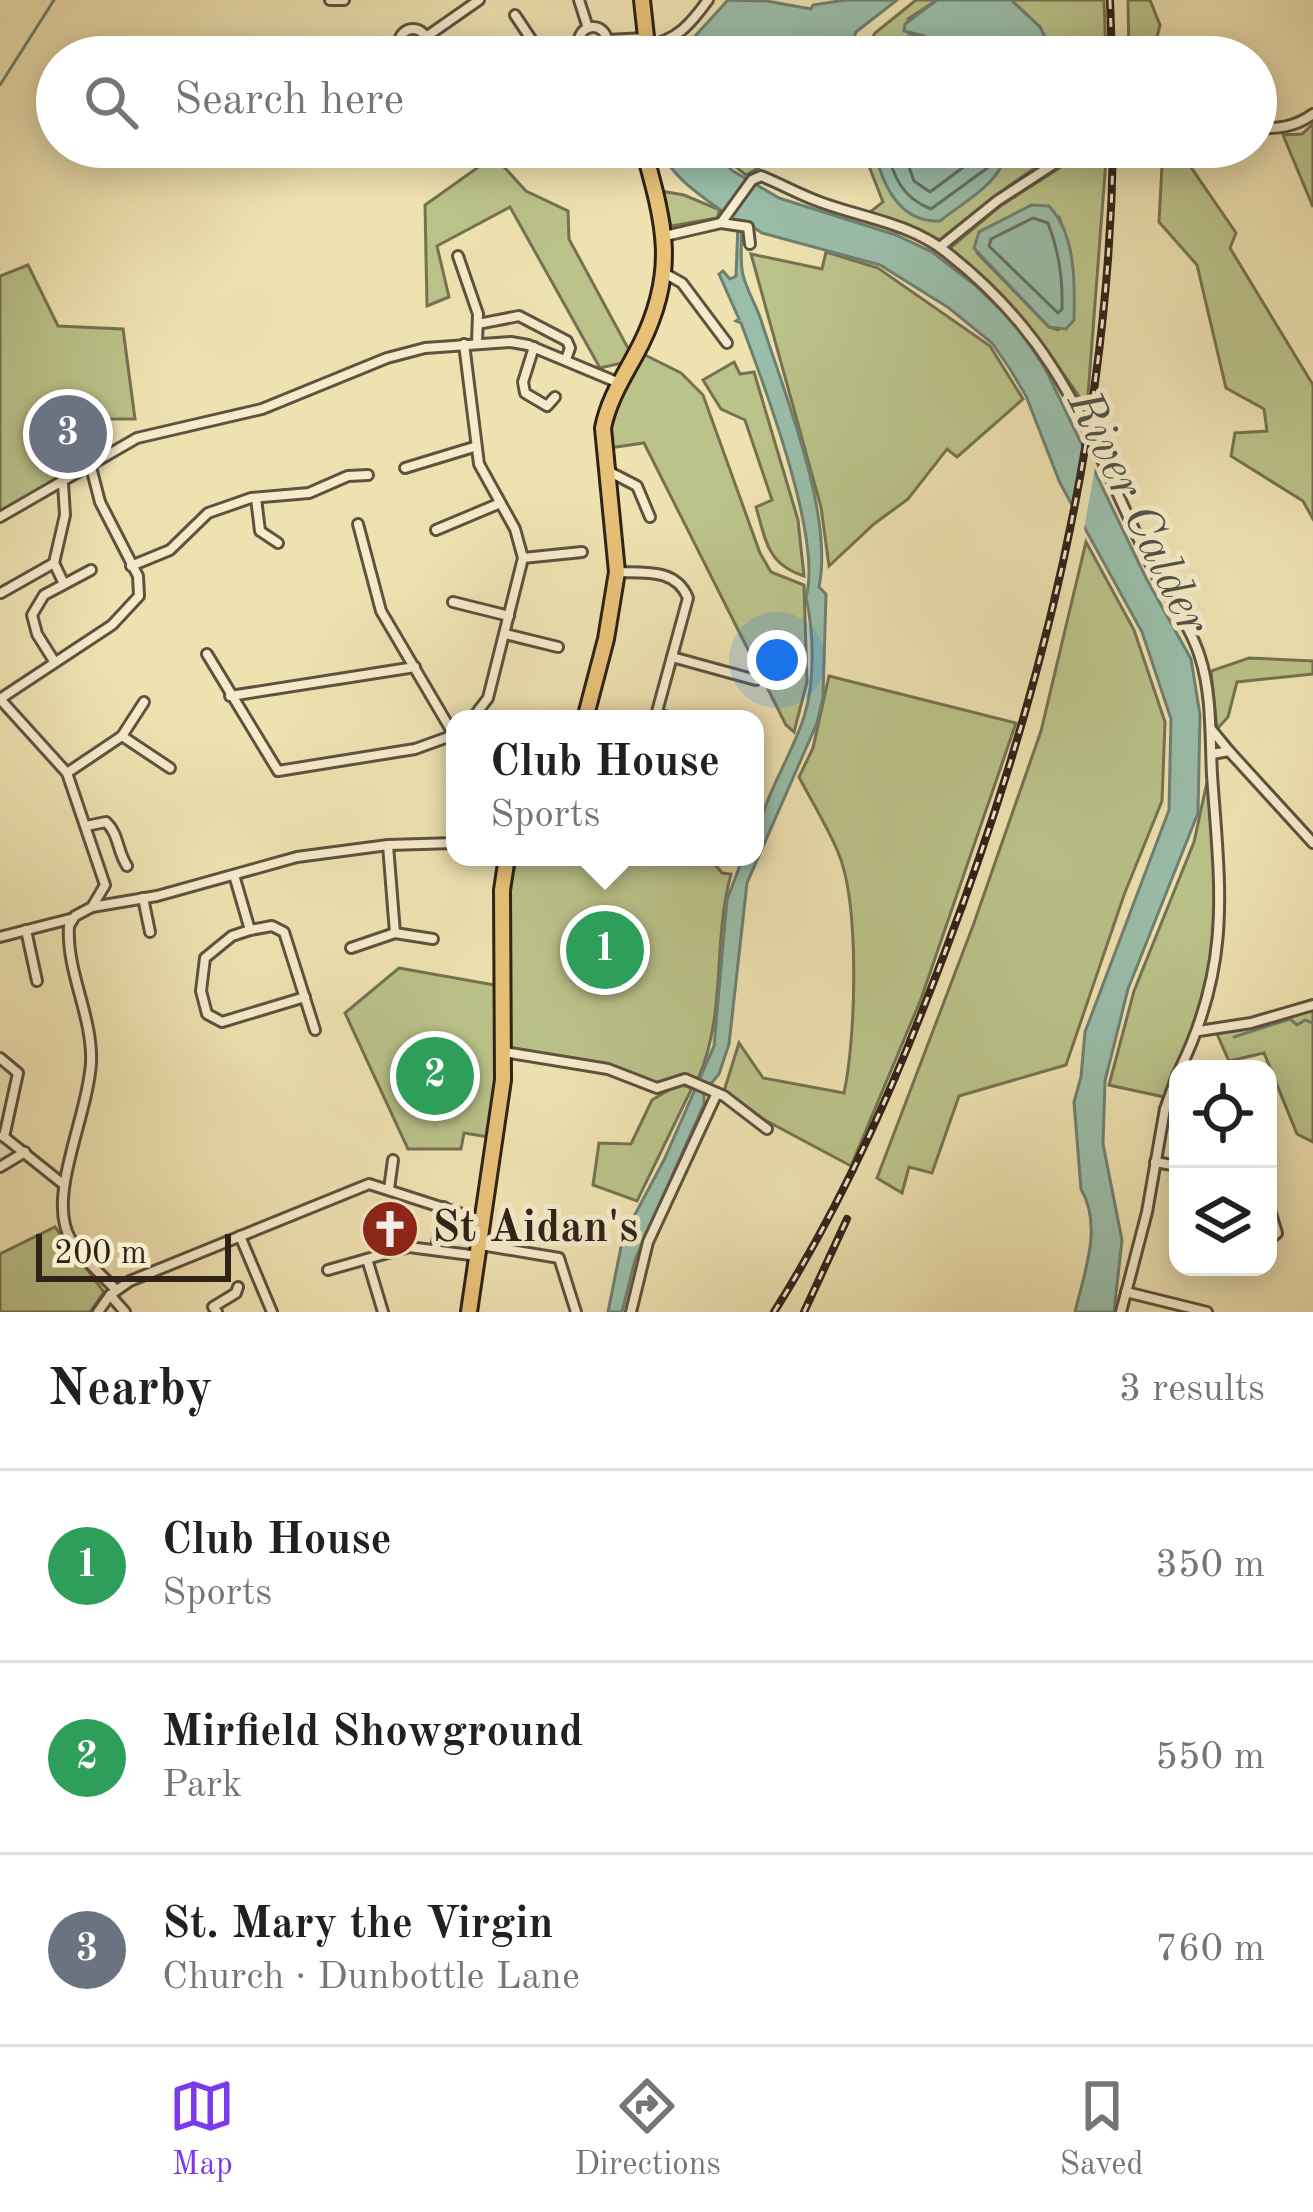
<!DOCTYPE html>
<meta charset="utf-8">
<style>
:root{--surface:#fff;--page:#f2f2f2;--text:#202124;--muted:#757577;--line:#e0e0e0;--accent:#7c3aed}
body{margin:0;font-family:"Old Standard TT",serif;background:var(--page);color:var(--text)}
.controls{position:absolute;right:36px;bottom:36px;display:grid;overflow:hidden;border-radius:24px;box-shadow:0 6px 30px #0003}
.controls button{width:108px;height:108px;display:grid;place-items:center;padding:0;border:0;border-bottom:3px solid var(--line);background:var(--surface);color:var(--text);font:60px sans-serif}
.scale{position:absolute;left:36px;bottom:30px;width:195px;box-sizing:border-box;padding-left:12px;border:6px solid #2f2219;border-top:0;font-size:33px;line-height:42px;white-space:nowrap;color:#2f2219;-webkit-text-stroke:9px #f5eccc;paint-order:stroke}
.you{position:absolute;left:777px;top:660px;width:42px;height:42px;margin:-30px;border:9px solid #fff;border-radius:50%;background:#1a73e8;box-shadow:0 0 0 18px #1a73e833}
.badge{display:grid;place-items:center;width:78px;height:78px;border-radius:50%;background:var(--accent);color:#fff;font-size:39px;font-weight:700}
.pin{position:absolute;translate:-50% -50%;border:6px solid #fff;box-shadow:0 3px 12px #0006}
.popup{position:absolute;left:446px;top:710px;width:318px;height:156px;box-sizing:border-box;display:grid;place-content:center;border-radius:24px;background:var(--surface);filter:drop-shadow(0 3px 9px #0005);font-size:39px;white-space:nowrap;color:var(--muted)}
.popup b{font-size:45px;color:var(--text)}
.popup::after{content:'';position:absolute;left:50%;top:100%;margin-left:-24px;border:24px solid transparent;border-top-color:var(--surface)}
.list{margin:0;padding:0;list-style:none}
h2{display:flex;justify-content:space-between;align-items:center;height:156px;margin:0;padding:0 48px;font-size:51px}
h2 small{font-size:39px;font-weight:400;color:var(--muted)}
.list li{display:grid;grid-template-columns:78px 1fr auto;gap:36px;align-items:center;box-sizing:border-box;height:192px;padding:0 48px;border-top:3px solid var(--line)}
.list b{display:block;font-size:45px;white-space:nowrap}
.list p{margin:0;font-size:39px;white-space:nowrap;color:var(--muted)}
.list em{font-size:39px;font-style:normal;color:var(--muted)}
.icon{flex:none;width:66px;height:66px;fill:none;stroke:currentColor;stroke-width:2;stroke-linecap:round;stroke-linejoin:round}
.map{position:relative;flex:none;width:1313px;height:1312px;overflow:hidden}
.search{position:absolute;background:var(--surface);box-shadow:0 6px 30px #0003;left:36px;right:36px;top:36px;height:132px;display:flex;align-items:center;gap:30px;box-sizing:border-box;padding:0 42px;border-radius:66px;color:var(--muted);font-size:45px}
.sheet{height:732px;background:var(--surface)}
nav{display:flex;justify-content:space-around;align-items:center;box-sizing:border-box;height:168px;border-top:3px solid var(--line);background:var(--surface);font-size:33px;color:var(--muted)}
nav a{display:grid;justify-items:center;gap:6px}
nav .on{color:var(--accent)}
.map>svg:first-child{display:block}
.green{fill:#bbc38a;stroke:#757252;stroke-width:3;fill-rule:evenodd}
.water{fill:#9abeaa;stroke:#6f8070;stroke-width:3}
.pier{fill:#efe2b1}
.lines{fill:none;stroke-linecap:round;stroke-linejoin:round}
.shore{stroke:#647062;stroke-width:3}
.stream{stroke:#6f8070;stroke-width:3}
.minor-casing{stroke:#5f523f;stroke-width:14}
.highway-casing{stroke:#2f2219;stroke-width:20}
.minor{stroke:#f5eccc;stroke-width:8}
.highway{stroke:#e8c178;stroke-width:14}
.rail-casing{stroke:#2f2219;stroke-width:8}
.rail{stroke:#f5eccc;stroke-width:3;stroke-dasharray:9;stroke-linecap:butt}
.labels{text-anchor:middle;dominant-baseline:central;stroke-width:10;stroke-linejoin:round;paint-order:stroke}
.poi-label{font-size:45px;font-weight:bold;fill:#2f2219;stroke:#f5eccc;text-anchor:start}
.water-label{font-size:48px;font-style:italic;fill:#4f5144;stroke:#f5eccc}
</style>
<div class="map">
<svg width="1313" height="1312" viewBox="0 0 1313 1312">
<rect width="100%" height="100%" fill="#efe2b1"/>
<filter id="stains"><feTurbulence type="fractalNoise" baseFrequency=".00167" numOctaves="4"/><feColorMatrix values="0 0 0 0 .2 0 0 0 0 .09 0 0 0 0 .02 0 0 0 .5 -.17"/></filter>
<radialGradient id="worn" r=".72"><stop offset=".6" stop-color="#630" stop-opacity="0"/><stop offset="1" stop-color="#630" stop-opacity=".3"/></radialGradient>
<g class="green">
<polygon points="916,0 937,0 908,19 909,34 925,36 931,45 902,55 862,57 875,33"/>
<polygon points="1011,0 1104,0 1106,57 1038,57 1044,37 1040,27"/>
<polygon points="1128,0 1150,0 1160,25 1152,57 1129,57"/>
<polygon points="1313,124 1313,207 1283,135 1302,134"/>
<polygon points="710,147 772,147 762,166 746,175"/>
<polygon points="834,147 874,147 876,159 1007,155 1007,147 1065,147 996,195 940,240 870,212 883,202 865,156 840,156"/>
<path d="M1092 147H1107L1087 408C1045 346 1008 297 950 248L999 207ZM1032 205 1059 217C1077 266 1077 282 1058 330L1049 327 977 253 979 232Z"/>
<polygon points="1163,147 1177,147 1236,233 1230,248 1313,385 1313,519 1303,501 1231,456 1235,433 1267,431 1264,409 1226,388 1197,265 1159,222"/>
<polygon points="494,156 526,191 568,211 569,239 629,350 622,363 600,368 510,207 437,246 449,297 427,306 425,205"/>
<polygon points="661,191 684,195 720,210 717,218 671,226"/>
<polygon points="826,252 878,268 990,346 1023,399 957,457 947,449 908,499 874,524 829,566 821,507 751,254 822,269"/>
<polygon points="28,265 58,326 123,329 135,419 109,419 108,438 95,458 0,513 0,276"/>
<path d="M645 355 681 373 703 395 760 553 771 572 804 585 807 682 794 732 786 725 644 443 609 448C608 411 626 386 645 355Z"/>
<path d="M734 362 740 374 754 372 798 520 804 576C767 564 766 541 756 507L772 500 745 420 721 409 703 380Z"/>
<polygon points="1086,542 1134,630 1165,722 1162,801 1124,895 1066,1065 959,1096 932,1173 909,1167 902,1193 877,1178 974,923 1041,731"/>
<polygon points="1249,658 1313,661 1313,674 1237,682 1228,717 1217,729 1211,671"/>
<path d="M829 676 1016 723 921 999 851 1166 763 1119 724 1091 739 1043 763 1078 844 1093C856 1038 860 903 838 852 827 826 812 802 799 777L813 748Z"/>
<path d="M1207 782C1216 861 1221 951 1194 1027 1186 1051 1174 1074 1164 1097L1109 1085 1134 991 1194 842Z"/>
<path d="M517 857H709L722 873 731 874C712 945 727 1012 698 1079H671L657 1086 625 1073 507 1050 509 890Z"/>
<polygon points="399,968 500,986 495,1138 464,1133 461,1149 408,1149 345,1013"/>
<polygon points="1313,1010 1313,1142 1297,1134 1264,1053 1229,1061 1217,1034"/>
<polygon points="679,1084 692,1088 637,1201 593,1185 599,1143 631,1144 652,1100"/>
<polygon points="55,1227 104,1292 90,1312 0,1312 0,1254"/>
</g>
<g class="water">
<polygon points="728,0 767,1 811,9 813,5 845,0 897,0 856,32 847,57 828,53 815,57 676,57"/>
<polygon points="937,0 1011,0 1040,27 1045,37 1038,57 875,57 903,55 931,45 925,36 904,31 905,24"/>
<path d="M658 147H706L733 171 779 198 896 235 932 252 975 285 1018 327 1045 368 1146 578 1191 659 1200 715 1198 813 1128 989 1105 1081 1103 1144 1122 1240 1114 1312H1075C1084 1273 1103 1227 1081 1189L1074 1102 1081 1077 1085 1032 1169 810 1171 719 1142 632 1060 483 1026 396 1010 369 992 343 949 308 880 265 762 233 746 222 742 223C742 238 740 254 742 269 743 284 756 304 761 320 784 393 834 514 819 587L826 594 823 697 817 723 747 883 729 1044 719 1074 704 1092V1104L635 1260 622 1312H608L623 1237 664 1160 714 1046 727 900 743 857H755C755 807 789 764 804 717 815 682 814 633 806 597 823 539 763 382 741 323L736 321 739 319 719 274 723 271 730 279 736 276 738 223C709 200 675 183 658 147Z"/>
<path d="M874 147H1007C1005 181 966 200 940 221 898 223 881 182 874 147Z"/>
<path d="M1032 205 1049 206C1076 235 1075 283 1074 320L1066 329 1049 327 974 248 979 232Z"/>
</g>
<polygon class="pier" points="1084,435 1096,462 1083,535 1071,514"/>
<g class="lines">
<g class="shore">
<path d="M886 147C893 176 902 198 931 209L990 166 995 147"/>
<polyline points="902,147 914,181 930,192 977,157 980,147"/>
<path d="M1033 218 1048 223C1059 251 1063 279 1062 309L1058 313 989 246 991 239Z"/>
</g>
<g class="stream">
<polyline points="0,85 54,0"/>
<polyline points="1234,1037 1290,1019 1297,1025 1305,1020 1313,1023"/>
</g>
<g class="minor-casing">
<g id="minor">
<polyline points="330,0 344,0"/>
<polyline points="579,0 588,28"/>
<polyline points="515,15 543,57"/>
<circle cx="593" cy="41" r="14"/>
<circle cx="413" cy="43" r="14"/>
<polyline points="426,37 479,0"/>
<polyline points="607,40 646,38"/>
<path d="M647 46C677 40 690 25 708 0"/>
<path d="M1256 128C1278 129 1295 127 1313 114"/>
<polyline points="721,223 748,227 750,244"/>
<path d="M665 236 721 223 752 180 761 176C781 184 800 195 820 202 863 218 909 223 946 252 1061 341 1089 437 1149 561 1164 592 1190 624 1200 657 1212 694 1210 736 1212 775 1220 888 1232 962 1180 1069"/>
<polyline points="940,247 997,201 1080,147"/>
<polyline points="458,256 478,314 477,343"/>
<polyline points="666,274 682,283 727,343"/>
<polyline points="478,324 519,316 567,341 570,348 566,359"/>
<polyline points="464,344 479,464 515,529 523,558 488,698 472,719"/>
<polyline points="534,347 523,382 525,393 547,406 555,397"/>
<polyline points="405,468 474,447"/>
<polyline points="606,470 637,486 650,517"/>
<polyline points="256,498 260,531 278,543"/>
<polyline points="0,517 137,438 262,409 387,358 425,348 511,342 528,345 619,383"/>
<polyline points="358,524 381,611 454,735"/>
<polyline points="436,530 498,504"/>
<polyline points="523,558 582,552"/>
<polyline points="54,563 64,584"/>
<polyline points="131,566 170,550 208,513 251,498 309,493 348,476 368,475"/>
<path d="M617 572C644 573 676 568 688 598L655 719"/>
<polyline points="1,593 54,563 65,515 63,483"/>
<polyline points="453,602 509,616"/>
<polyline points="505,634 558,647"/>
<polyline points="207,654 278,771 415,749 454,735"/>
<polyline points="672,657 756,680"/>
<polyline points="54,661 37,634 32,615 44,595 91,570"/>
<polyline points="230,696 415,667"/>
<path d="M0 699 67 773 105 885 92 907 75 916 69 926C66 972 93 1016 91 1063 88 1112 54 1182 65 1225 71 1251 99 1271 116 1290"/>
<polyline points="0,699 112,625 139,596 138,576 100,502 91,467"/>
<polyline points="657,714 675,719"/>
<polyline points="1211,729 1229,751"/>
<polyline points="122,736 144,702"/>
<polyline points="1212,754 1229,751 1313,843"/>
<polyline points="67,773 122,736 170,768"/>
<path d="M86 826 106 822C119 834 117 851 127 866"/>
<polyline points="388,845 395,933 433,939"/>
<polyline points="234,875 250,930 272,926 284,932 315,1030"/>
<polyline points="143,898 150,932"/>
<polyline points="92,907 157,896 297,857 388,845 455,843"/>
<polyline points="26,930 37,981"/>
<polyline points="250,930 232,936 205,958 201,991 207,1014 222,1022 305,997"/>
<polyline points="0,937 70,919"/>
<polyline points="351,948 395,933"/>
<polyline points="1199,1031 1251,1023 1313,1005"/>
<polyline points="504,1052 608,1069 657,1088 685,1079 724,1096 767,1129"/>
<polyline points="0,1058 18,1073 4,1137"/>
<polyline points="3,1136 63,1184"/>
<polyline points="1155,1162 1178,1166"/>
<polyline points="0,1167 25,1152"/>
<polyline points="389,1189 393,1160"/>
<polyline points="1268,1204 1277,1233 1268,1241"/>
<polyline points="240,1236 272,1312"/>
<polyline points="481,1245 559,1258 576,1312"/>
<polyline points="436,1248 444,1207"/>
<polyline points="367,1259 383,1312"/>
<polyline points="328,1270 409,1247 478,1256"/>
<polyline points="1126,1292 1207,1312"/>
<polyline points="110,1295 125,1312"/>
<polyline points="98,1312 110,1295 130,1281 369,1184 484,1221"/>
<polyline points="217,1312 213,1307 236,1293 238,1287"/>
<polyline points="631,1312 648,1242 717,1093"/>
<polyline points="1121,1312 1147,1212 1165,1109 1178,1073"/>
</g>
</g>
<g class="highway-casing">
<g id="highway">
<polyline points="642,0 647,46 644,57"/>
<path d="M585 719 606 639 617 572 603 428C609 397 627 372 641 344 678 269 664 223 643 147"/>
<polyline points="469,1312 503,1080 502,890 507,857"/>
</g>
</g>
<use href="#minor" class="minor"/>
<use href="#highway" class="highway"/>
<g class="rail-casing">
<g id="rail">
<polyline points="1110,0 1112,57"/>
<path d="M774 1312C846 1198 898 1077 945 952 1043 695 1109 423 1113 147"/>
<polyline points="804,1312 847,1219"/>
</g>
</g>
<use href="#rail" class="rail"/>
</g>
<defs>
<g id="church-disc" transform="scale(3)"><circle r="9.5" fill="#8f2418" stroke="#f5eccc"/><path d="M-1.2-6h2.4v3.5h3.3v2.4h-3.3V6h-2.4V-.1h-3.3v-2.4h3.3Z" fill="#fff"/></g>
</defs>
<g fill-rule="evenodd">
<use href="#church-disc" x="390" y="1229"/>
</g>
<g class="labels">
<g class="poi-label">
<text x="432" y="1229">St Aidan's</text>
</g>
<g class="water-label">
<text transform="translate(1137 513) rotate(64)">River Calder</text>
</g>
</g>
<rect width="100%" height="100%" filter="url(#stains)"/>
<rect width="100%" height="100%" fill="url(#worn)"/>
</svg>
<div class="controls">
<button><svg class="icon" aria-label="locate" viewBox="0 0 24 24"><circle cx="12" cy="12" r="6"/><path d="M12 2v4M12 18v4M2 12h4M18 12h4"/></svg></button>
<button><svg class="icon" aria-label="layers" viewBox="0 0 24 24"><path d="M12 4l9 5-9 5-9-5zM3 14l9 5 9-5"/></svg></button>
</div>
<div class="scale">200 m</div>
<div class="you"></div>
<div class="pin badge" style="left:605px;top:950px;background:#2e9e5b">1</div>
<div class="popup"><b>Club House</b>Sports</div>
<div class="pin badge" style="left:435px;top:1076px;background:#2e9e5b">2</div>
<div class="pin badge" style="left:68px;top:434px;background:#6b7280">3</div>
<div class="search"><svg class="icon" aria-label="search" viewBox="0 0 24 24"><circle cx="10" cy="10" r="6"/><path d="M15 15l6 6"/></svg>Search here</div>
</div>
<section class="sheet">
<h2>Nearby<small>3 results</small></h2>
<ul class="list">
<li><span class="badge" style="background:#2e9e5b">1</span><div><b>Club House</b><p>Sports</p></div><em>350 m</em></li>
<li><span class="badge" style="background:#2e9e5b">2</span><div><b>Mirfield Showground</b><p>Park</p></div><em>550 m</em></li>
<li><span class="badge" style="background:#6b7280">3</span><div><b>St. Mary the Virgin</b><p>Church · Dunbottle Lane</p></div><em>760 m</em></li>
</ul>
</section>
<nav>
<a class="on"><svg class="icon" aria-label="map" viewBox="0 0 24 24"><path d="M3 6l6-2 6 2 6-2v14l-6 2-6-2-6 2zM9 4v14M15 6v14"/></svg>Map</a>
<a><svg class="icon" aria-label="directions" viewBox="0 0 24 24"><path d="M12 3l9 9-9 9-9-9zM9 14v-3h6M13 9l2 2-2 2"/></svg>Directions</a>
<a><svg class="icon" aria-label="saved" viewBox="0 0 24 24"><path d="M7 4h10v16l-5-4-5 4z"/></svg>Saved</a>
</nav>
